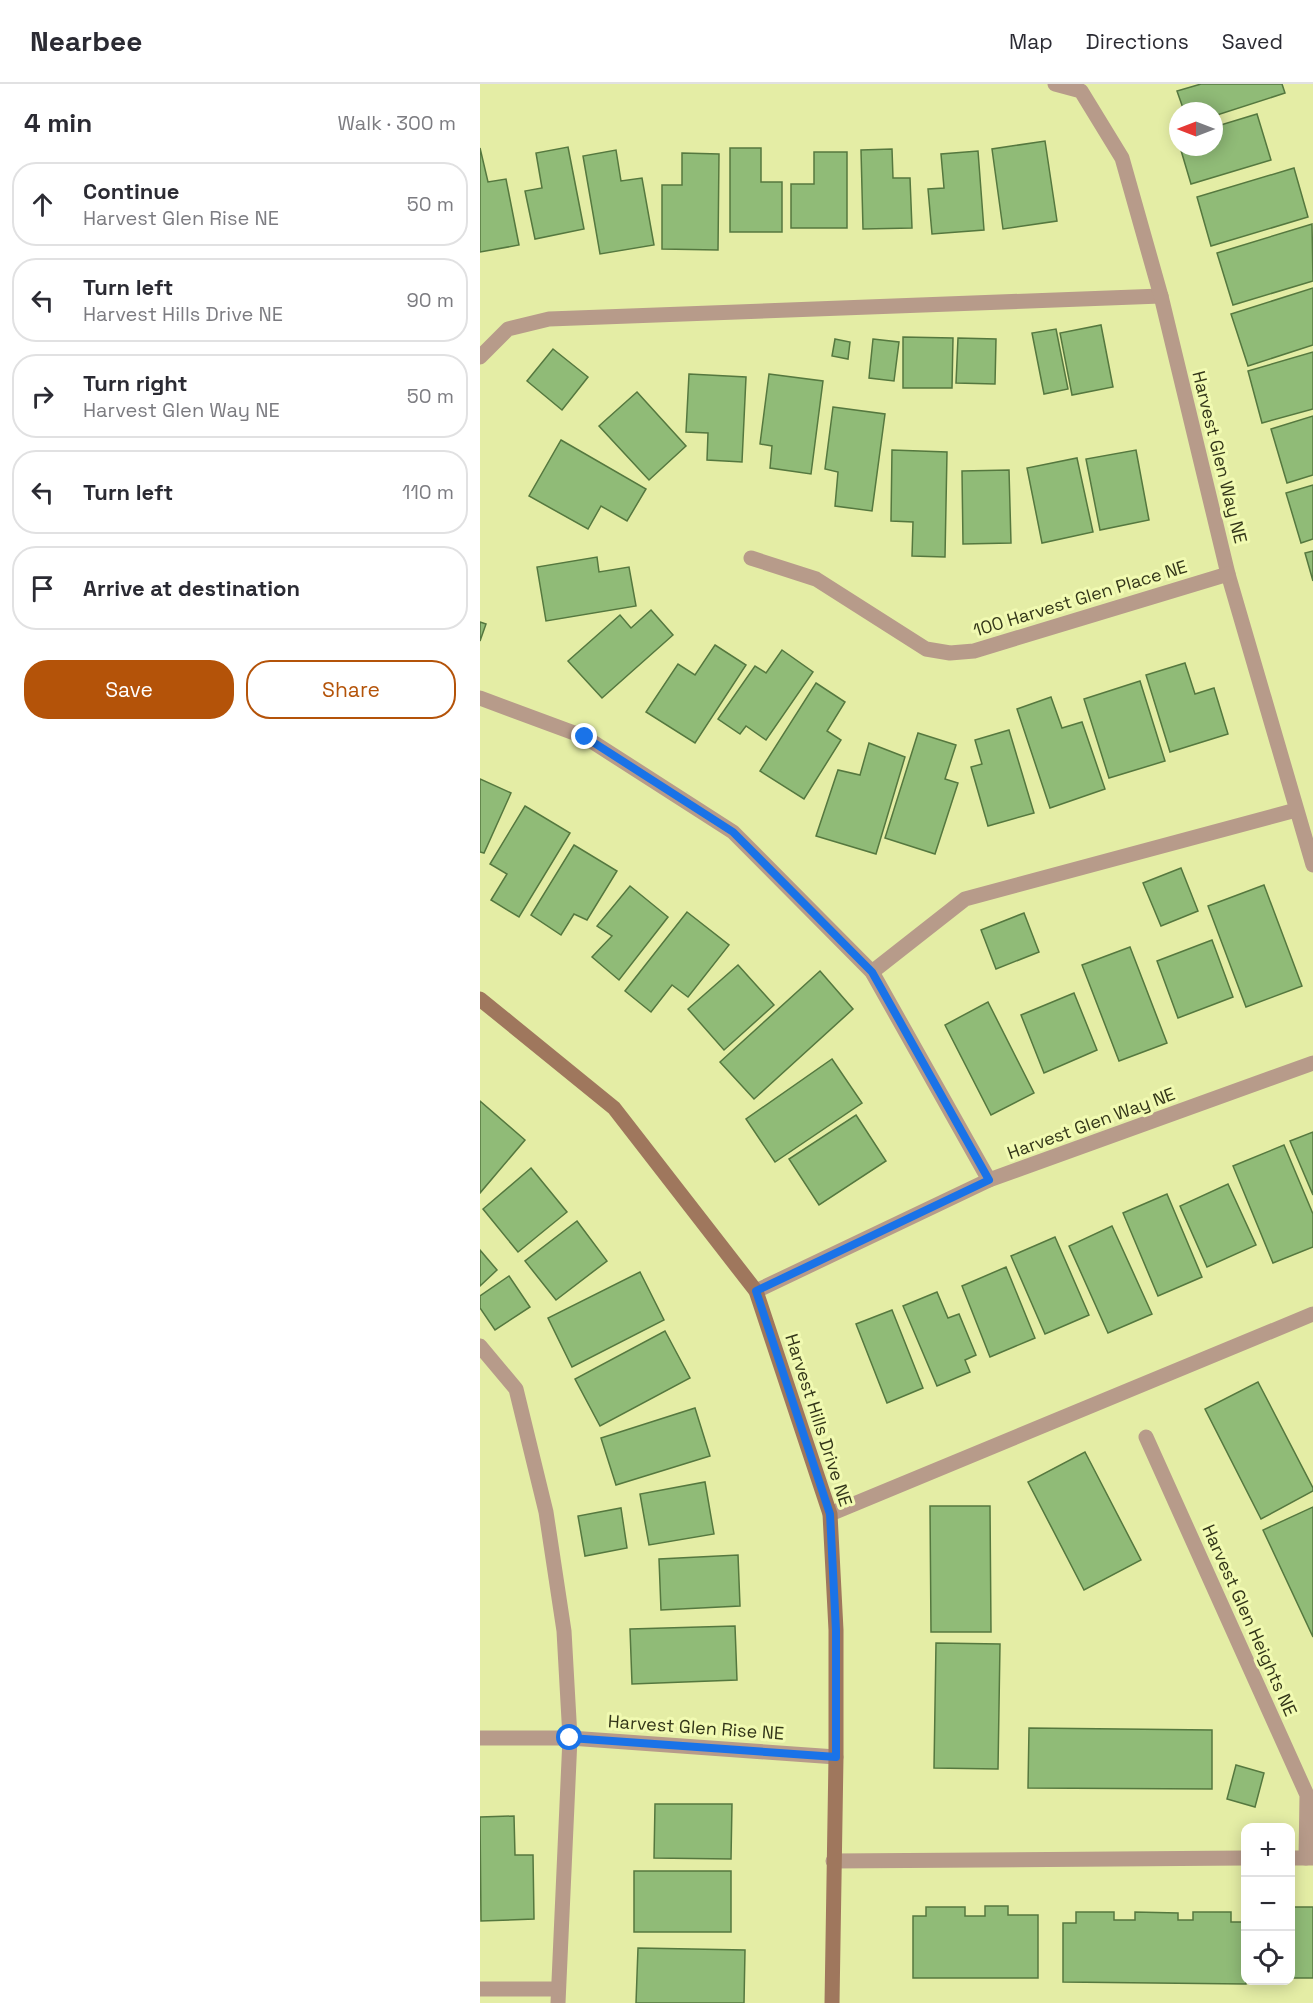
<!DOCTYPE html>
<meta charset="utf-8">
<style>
:root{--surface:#fff;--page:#f2f2f3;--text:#2b2b33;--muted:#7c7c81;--line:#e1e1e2;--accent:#b45309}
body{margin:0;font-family:"Space Grotesk",sans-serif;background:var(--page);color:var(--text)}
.controls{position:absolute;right:18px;bottom:18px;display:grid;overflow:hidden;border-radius:12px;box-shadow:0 3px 15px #0003}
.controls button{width:54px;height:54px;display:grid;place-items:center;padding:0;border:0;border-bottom:2px solid var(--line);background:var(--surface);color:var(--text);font:30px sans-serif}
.compass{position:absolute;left:689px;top:18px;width:54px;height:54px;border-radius:50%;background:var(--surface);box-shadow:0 3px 15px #0003;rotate:270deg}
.stop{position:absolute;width:18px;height:18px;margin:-14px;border:4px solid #1a73e8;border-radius:50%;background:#fff}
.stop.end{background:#1a73e8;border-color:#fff;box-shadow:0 2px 6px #0008}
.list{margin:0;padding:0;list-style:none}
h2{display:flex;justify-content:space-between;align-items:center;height:78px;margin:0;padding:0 24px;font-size:26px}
h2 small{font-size:20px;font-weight:400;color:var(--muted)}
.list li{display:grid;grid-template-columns:39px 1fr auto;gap:18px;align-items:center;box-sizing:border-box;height:84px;margin:0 12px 12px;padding:0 12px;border:2px solid var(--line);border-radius:24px}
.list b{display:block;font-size:22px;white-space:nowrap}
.list p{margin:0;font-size:20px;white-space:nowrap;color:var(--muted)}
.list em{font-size:20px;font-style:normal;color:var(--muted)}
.actions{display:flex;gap:12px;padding:18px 24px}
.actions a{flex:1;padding:14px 0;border:2px solid var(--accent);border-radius:24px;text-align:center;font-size:21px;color:var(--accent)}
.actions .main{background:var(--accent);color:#fff}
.icon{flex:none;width:33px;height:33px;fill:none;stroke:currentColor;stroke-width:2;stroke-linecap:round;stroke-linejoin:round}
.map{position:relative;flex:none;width:833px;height:1919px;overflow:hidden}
header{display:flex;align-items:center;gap:36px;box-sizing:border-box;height:84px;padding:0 30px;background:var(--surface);border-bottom:2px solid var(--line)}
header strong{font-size:28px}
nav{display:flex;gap:33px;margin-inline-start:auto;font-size:21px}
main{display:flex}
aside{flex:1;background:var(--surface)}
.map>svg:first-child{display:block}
.building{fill:#90bb77;stroke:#55783f;stroke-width:1.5}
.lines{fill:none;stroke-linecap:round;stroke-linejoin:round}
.lane{stroke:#b79b8a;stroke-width:15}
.street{stroke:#b79b8a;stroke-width:15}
.secondary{stroke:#9f775d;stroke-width:15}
.route{stroke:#1a73e8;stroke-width:8}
.labels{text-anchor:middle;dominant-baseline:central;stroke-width:6;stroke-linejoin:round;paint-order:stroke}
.street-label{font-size:18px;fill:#333619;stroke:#f1fab2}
</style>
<header>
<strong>Nearbee</strong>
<nav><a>Map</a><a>Directions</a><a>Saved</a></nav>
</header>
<main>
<aside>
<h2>4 min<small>Walk · 300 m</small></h2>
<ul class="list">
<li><svg class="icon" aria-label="ahead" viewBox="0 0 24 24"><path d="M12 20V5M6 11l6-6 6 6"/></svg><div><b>Continue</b><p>Harvest Glen Rise NE</p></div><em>50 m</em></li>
<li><svg class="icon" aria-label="left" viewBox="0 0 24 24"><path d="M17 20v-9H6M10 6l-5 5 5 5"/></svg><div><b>Turn left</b><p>Harvest Hills Drive NE</p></div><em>90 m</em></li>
<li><svg class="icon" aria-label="right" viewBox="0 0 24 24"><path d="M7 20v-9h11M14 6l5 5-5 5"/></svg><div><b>Turn right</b><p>Harvest Glen Way NE</p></div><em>50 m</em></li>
<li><svg class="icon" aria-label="left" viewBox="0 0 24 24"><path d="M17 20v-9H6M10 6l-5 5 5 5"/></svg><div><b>Turn left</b></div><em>110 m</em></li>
<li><svg class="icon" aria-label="arrive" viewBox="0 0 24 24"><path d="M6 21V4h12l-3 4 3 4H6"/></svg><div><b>Arrive at destination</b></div></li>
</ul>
<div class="actions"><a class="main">Save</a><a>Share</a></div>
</aside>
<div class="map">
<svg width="833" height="1919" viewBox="0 0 833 1919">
<rect width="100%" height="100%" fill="#e4eda5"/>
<g class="building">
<polygon points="721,0 802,0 805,9 734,32 734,27 704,27 697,7"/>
<polygon points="777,30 791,76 711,100 700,63 734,63 734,43"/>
<polygon points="565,57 577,137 523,145 512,65"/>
<polygon points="88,63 104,145 55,155 45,107 62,104 56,69"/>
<polygon points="0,64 8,98 26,95 39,161 0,168"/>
<polygon points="250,64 281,64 281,98 302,98 302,148 250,148"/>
<polygon points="412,65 413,94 430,94 432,144 383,145 381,66"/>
<polygon points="136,66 141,97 162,94 174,161 120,170 103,72"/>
<polygon points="498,67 504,146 452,150 448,105 464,104 461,70"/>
<polygon points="334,68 367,68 367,144 311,144 311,100 334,100"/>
<polygon points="202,69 239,70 238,166 182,165 182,101 202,101"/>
<polygon points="814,84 828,133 731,162 717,113"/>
<polygon points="832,140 833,197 753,221 737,169"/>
<polygon points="833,204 833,261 768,282 751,230"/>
<polygon points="621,241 633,303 592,311 580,249"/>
<polygon points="576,245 588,305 564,310 552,249"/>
<polygon points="423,253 473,254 472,304 423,304"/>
<polygon points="478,254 516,255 515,300 476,299"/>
<polygon points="355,255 370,258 368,275 352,272"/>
<polygon points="393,255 419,258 414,297 389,294"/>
<polygon points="73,265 108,293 82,326 47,297"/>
<polygon points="833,268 833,325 782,339 768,287"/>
<polygon points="209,290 266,293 262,378 227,376 228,349 206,348"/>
<polygon points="289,290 343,297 331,390 290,384 292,362 280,360"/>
<polygon points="157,308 206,362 169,396 119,342"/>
<polygon points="353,323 405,330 392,427 355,422 358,388 345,385"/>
<polygon points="833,332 833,391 807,399 791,345"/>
<polygon points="81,356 166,405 147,437 121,422 108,445 49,412"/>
<polygon points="412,366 467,368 465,473 432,472 433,438 411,437"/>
<polygon points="656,366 669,436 620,446 606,375"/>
<polygon points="597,374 613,448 562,459 547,384"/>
<polygon points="529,386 531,459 483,460 482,387"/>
<polygon points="833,401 833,455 821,459 806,409"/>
<polygon points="833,467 833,497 825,469"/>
<polygon points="117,473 119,488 149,483 156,522 66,537 57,483"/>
<polygon points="171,526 193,551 122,614 88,577 140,531 151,544"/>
<polygon points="0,538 6,540 0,557"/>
<polygon points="235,561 266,581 215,659 166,628 198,580 215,591"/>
<polygon points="302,566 333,588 286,656 266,642 260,650 238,635 275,582 286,589"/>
<polygon points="705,579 715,610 734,604 748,650 690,668 666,591"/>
<polygon points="660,597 685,677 629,694 604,615"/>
<polygon points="336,599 365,618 347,647 361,656 324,715 280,687"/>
<polygon points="571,613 582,644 602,638 625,705 570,724 537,625"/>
<polygon points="529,646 554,729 508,742 491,683 502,680 495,656"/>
<polygon points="438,649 476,661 465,695 478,699 455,770 405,754"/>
<polygon points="389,659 425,673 396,770 336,752 358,686 380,691"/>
<polygon points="0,695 31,709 4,769 0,768"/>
<polygon points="45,722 90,749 39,833 11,816 27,790 10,780"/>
<polygon points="94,761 137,787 107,836 94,830 81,851 51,831"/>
<polygon points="701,784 718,827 681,842 663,799"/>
<polygon points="784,801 822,902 766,923 728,822"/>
<polygon points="150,802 188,833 139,896 112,873 132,852 117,842"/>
<polygon points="207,828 249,861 208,913 192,901 171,928 145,907"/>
<polygon points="544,829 559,868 516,885 501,846"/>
<polygon points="732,856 753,913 698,934 677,877"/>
<polygon points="650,863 687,959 639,977 602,881"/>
<polygon points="258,881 294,921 244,966 208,925"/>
<polygon points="340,887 373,925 274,1015 240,978"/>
<polygon points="594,909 617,966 564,989 541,931"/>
<polygon points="508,918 554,1009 511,1031 465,941"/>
<polygon points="352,975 382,1019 295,1078 266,1035"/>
<polygon points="0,1017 45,1056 0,1109"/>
<polygon points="376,1031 406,1077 339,1121 309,1075"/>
<polygon points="833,1048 833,1111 810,1057"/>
<polygon points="804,1061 833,1130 833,1163 793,1179 753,1082"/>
<polygon points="51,1084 87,1128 38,1168 3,1125"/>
<polygon points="748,1100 776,1161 727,1183 700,1122"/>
<polygon points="687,1110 722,1193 678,1212 643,1129"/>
<polygon points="97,1137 127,1177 76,1216 45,1177"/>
<polygon points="632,1142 672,1230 628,1249 589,1162"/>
<polygon points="575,1153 609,1231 565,1250 531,1172"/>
<polygon points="0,1166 17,1186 0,1202"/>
<polygon points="526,1183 555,1254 510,1273 482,1202"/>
<polygon points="160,1188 184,1236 92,1283 68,1234"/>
<polygon points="29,1192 50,1223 15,1246 0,1224 0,1212"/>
<polygon points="457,1208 468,1234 479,1230 496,1271 485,1276 490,1288 457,1302 423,1222"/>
<polygon points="412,1226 443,1304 407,1319 376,1240"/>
<polygon points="185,1247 210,1294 120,1342 95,1295"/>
<polygon points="778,1298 833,1404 833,1407 781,1435 725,1325"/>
<polygon points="215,1324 230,1372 136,1401 121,1354"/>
<polygon points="605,1368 661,1476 604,1506 548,1398"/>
<polygon points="225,1398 234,1450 169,1461 160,1410"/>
<polygon points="450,1422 510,1422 511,1548 451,1548"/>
<polygon points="833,1423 833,1553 783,1446"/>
<polygon points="141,1424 147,1464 105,1472 98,1432"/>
<polygon points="258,1471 260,1522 181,1526 179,1475"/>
<polygon points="255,1542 257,1596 152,1600 150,1545"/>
<polygon points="456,1559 520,1560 518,1685 454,1684"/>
<polygon points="549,1644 732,1646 732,1705 548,1704"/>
<polygon points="756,1681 784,1689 775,1723 747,1715"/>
<polygon points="175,1720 252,1720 251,1775 174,1774"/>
<polygon points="34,1732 35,1771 53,1771 54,1835 1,1837 0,1733"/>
<rect x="154" y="1787" width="97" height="61"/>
<polygon points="505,1822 528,1822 528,1831 558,1831 558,1894 433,1894 433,1832 446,1832 446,1823 485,1823 485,1832 505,1832"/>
<rect x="810" y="1823" width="23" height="71"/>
<polygon points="596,1828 634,1828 634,1836 655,1836 655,1828 698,1829 698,1836 713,1836 713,1828 751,1828 751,1838 766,1838 766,1900 583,1898 583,1839 596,1839"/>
<polygon points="158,1864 265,1866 264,1919 156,1919"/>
</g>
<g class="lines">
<g class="lane">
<polyline points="0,273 28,245 69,235 681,212"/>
<polyline points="0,614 105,653 253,748 392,888 509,1096"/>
<polyline points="392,888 485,815 816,726"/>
<polyline points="0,1262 36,1305 66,1428 84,1547 90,1654 78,1919"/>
<polyline points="666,1353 827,1711 826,1774"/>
<polyline points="350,1430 833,1230"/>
<polyline points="810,1774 833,1774"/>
<polyline points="353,1777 766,1774"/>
<polyline points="0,1905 78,1905"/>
</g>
<g class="street">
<polyline points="575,0 601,7 642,74 681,212 748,490 833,781"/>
<polyline points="271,474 336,495 446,565 470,569 494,567 748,490"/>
<polyline points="276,1207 509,1096 833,979"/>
<polyline points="0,1654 90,1654 356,1673"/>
</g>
<polyline class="secondary" points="0,915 134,1024 276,1207 350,1430 356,1546 356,1673 352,1919"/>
</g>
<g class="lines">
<polyline class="route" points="90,1654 356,1673 356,1546 350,1430 276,1207 509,1096 392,888 253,748 105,653"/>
</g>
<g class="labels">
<g class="street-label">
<text transform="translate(740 373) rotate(76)">Harvest Glen Way NE</text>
<text transform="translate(600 514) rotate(-17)">100 Harvest Glen Place NE</text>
<text transform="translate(611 1039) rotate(-20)">Harvest Glen Way NE</text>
<text transform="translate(339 1336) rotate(72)">Harvest Hills Drive NE</text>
<text transform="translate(770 1536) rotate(66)">Harvest Glen Heights NE</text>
<text transform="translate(216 1643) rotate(4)">Harvest Glen Rise NE</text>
</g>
</g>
</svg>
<div class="controls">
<button>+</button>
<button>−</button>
<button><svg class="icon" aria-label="locate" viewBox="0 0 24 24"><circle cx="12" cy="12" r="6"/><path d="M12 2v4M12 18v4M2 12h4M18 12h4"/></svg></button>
</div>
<svg class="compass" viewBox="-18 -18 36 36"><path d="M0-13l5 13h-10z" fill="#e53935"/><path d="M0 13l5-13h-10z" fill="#7c7c81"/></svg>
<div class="stop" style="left:90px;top:1654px"></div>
<div class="stop end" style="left:105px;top:653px"></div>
</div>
</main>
